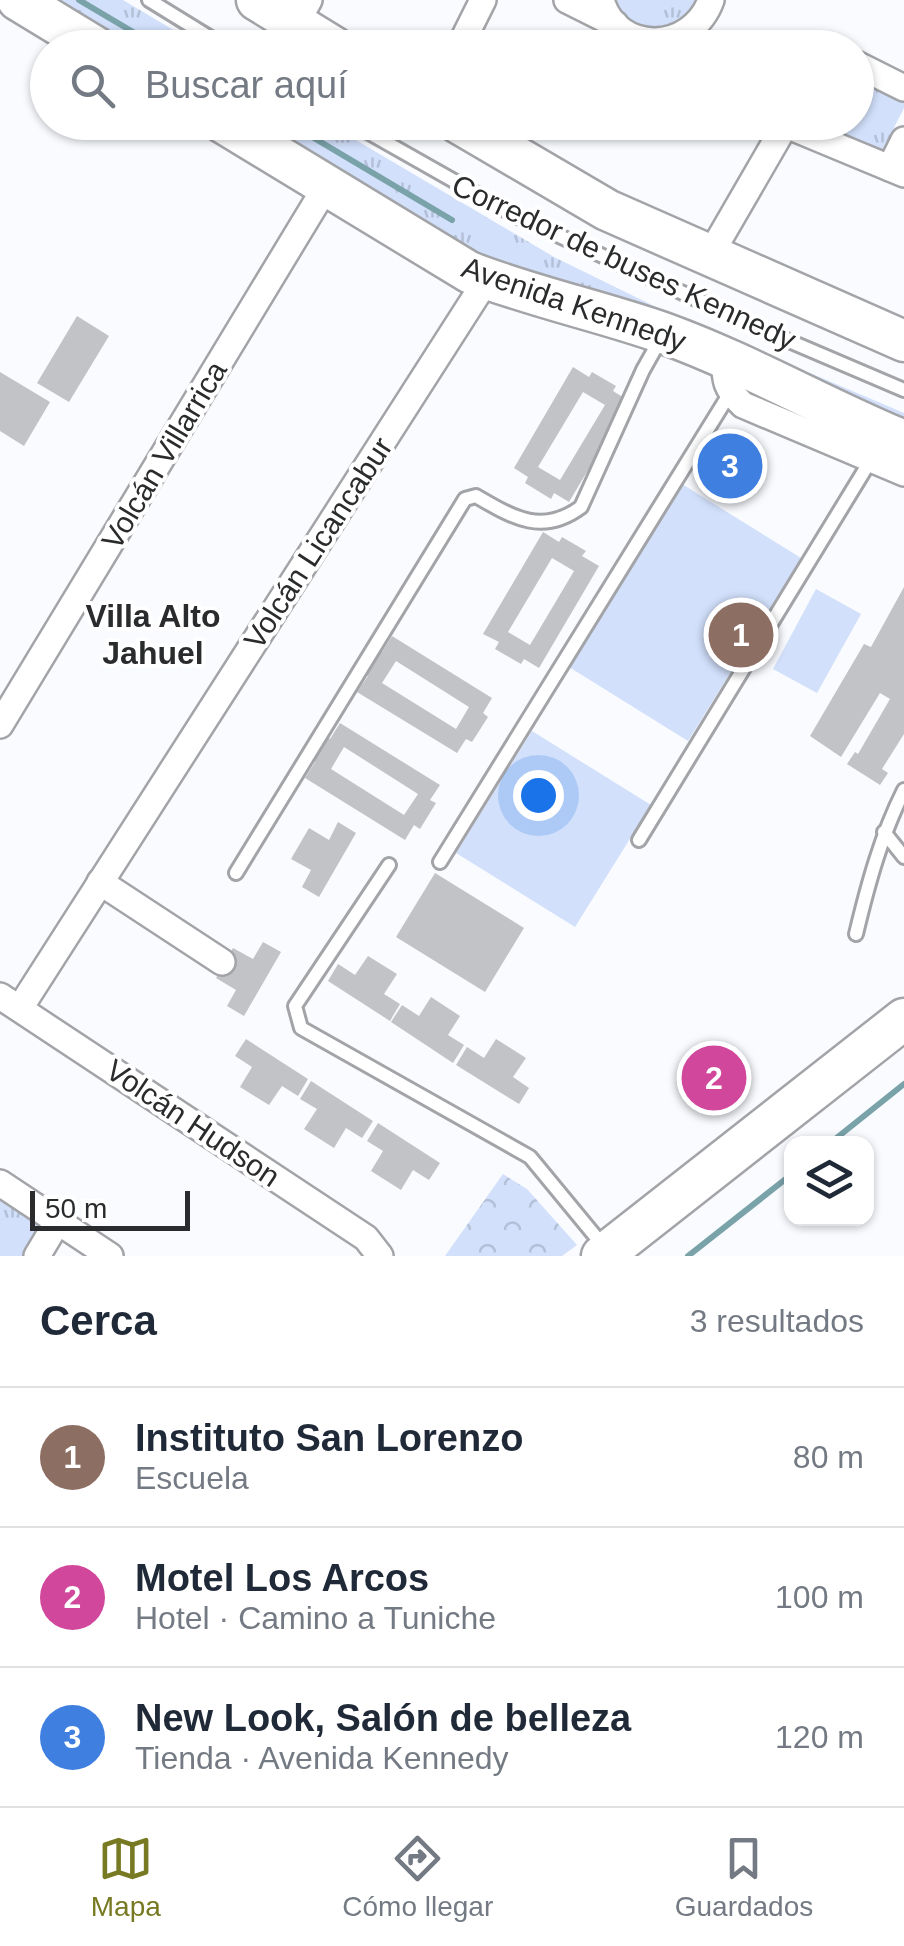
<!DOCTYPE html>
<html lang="es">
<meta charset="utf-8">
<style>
:root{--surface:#fff;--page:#f2f2f3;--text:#1f2937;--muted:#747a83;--line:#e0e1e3;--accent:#787a23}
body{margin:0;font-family:Arial,sans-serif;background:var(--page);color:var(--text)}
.controls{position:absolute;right:30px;bottom:30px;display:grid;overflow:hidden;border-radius:20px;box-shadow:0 2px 8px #0004}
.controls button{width:90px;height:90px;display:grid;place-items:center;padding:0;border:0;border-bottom:2px solid var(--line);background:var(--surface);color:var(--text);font:50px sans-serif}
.scale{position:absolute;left:30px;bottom:25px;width:160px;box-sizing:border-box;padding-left:10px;border:5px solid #2a2b2c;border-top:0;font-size:28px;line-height:35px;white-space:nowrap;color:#2a2b2c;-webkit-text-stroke:8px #fff;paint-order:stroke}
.you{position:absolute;left:538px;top:795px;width:35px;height:35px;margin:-25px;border:8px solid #fff;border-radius:50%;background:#1a73e8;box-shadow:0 0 0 15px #1a73e833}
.badge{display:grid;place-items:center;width:65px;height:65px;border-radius:50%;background:var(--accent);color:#fff;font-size:32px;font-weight:700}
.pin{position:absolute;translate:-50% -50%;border:5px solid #fff;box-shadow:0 2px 10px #0006}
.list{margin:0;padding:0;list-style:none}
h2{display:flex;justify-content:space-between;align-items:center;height:130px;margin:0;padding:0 40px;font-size:42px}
h2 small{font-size:32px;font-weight:400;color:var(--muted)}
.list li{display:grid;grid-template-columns:65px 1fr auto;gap:30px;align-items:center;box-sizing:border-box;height:140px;padding:0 40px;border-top:2px solid var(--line)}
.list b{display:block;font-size:38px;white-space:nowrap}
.list p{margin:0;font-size:32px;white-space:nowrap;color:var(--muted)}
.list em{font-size:32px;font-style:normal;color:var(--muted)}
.icon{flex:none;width:55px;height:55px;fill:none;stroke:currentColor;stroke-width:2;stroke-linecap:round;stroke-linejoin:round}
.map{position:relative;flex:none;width:904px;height:1256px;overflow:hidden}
.search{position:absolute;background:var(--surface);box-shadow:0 2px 8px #0004;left:30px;right:30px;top:30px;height:110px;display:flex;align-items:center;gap:25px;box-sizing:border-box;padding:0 35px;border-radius:55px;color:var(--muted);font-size:38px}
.sheet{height:550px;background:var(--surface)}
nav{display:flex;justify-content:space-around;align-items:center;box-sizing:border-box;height:140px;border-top:2px solid var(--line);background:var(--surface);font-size:28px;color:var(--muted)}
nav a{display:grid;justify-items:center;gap:5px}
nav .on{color:var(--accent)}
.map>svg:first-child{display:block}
.grass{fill:url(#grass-tufts)}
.park{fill:url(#park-crowns)}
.garden{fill:#d2e0fb}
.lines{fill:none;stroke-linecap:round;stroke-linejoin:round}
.stream{stroke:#7aa3a9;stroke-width:6}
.building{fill:#c1c3c6;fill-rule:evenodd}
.service-casing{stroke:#a3a4a8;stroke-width:18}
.minor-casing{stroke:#a3a4a8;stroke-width:30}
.primary-casing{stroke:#a3a4a8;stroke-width:45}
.service{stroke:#fff;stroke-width:12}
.minor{stroke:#fff;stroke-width:25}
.primary{stroke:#fff;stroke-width:40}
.labels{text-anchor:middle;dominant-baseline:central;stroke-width:8;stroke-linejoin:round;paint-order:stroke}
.street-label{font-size:30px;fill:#2a2b2c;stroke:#fff}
.neighbourhood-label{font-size:32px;font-weight:bold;fill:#2a2b2c;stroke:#fff}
</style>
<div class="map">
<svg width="904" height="1256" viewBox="0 0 904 1256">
<defs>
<pattern id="grass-tufts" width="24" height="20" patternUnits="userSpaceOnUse" patternTransform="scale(2.5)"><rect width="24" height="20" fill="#d2e0fb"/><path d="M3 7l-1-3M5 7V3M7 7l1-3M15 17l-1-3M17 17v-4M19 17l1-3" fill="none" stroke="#b4c0d7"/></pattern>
<pattern id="park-crowns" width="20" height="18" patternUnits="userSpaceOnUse" patternTransform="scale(2.5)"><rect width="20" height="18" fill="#d2e0fb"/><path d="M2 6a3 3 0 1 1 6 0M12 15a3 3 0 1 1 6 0" fill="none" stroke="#b4c0d7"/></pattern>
</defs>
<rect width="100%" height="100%" fill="#f9fbff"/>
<g class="grass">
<polygon points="49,0 123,0 202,47 129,47"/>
<path d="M609 0H702C682 35 667 34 631 28Z"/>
<polygon points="857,83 904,98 904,108 880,155 805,123 856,122"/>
<polygon points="254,123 327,123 554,257 658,308 904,413 904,433 503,267 446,237"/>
<polygon points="0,1200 43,1226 26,1256 0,1256"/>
</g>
<polygon class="park" points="503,1174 527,1189 577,1245 562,1256 445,1256"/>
<g class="garden">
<polygon points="682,484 801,558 688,741 569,667"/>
<polygon points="816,589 861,614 817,693 773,669"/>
<polygon points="532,731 651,805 575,927 456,853"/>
</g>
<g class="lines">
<g class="stream">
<polyline points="79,0 160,48"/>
<polyline points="287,122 452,220"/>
<polyline points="829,1144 904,1084"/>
<polyline points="688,1256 792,1174"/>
</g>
</g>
<g class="building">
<polygon points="77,316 109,336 69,402 37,383"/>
<path d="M573 367 589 377 592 372 616 386 613 391 629 401 569 502 554 493 551 499 525 483 528 477 514 468ZM583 392 605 405 560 480 538 467Z"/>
<polygon points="0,372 50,402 24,446 0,431"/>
<path d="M543 532 559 542 562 537 586 551 582 556 599 566 539 668 524 659 521 664 495 649 499 642 483 634ZM552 558 574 571 530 645 508 632Z"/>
<polygon points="904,587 904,734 882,769 888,773 880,785 847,764 855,752 858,754 890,699 880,693 841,757 810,736 864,644 871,647"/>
<path d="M392 636 492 698 483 713 488 717 472 742 466 739 457 753 357 692 368 676 363 673 377 649 382 652ZM396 661 469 707 456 729 382 683Z"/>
<path d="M340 723 440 785 430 800 436 803 420 829 414 825 405 840 305 778 315 762 311 759 325 735 330 739ZM344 747 418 794 404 815 331 769Z"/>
<polygon points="338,822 356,833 319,897 302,887 311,870 291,859 309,828 329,840"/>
<polygon points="435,873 524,928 485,992 396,937"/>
<polygon points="263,942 281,952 244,1016 227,1006 236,990 216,978 233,948 253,959"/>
<polygon points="368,956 397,974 384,994 400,1004 390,1021 328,981 338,964 355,975"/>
<polygon points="431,997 460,1016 448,1035 464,1045 453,1063 391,1022 402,1005 419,1016"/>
<polygon points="246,1039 308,1079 298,1096 282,1086 269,1105 240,1087 252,1067 235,1056"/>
<polygon points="496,1039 526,1058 513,1077 529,1088 519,1104 456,1065 467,1047 484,1058"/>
<polygon points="311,1081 373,1121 362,1138 346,1128 334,1148 304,1129 317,1109 300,1099"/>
<polygon points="378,1123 440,1163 429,1180 413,1170 401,1190 371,1171 383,1151 367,1141"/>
</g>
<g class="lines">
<g class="service-casing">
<g id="service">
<polyline points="149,0 227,48"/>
<polyline points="350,122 516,216 761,329 904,390"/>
<polyline points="884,832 904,857"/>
<polyline points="639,840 872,458"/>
<polyline points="440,862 730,393"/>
<polyline points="389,865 295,1006 301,1028 530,1157 605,1248"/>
<path d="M236 873 465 499 476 496C512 517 542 536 581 507L643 370 661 338"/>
<path d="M856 934C868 884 881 836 904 790"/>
</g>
</g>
<g class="minor-casing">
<g id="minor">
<polyline points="567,0 615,24"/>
<path d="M601 0C617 56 692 53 711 0"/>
<polyline points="296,23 309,0"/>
<polyline points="459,48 483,0"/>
<polyline points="856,64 904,88"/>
<polyline points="786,125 904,174"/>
<polyline points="890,168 904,140"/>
<polyline points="710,255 787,122"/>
<path d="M724 357C725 380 725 388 743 405L904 473"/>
<polyline points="0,725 327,185"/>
<polyline points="100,882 222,962"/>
<polyline points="0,996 366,1238 380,1256"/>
<polyline points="20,1008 487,279"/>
<polyline points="0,1183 110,1256"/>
<polyline points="37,1256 58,1221"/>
</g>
</g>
<g class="primary-casing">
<g id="primary">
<polyline points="18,0 97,48"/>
<polyline points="257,0 335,48"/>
<path d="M222 122 469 272C533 297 601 311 666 334 748 364 824 408 904 441"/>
<polyline points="457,122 607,210 904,341"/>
<polyline points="602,1256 904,1019"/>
</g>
</g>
<use href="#service" class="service"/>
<use href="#minor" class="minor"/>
<use href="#primary" class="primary"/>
</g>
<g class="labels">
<g class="street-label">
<text transform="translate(624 262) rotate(25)">Corredor de buses Kennedy</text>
<text transform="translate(574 304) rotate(19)">Avenida Kennedy</text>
<text transform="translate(164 455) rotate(-59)">Volcán Villarrica</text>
<text transform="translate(318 543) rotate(-57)">Volcán Licancabur</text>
<text transform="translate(193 1123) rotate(34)">Volcán Hudson</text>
</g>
<g class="neighbourhood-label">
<text x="153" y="616">Villa Alto<tspan x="153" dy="37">Jahuel</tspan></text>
</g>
</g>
</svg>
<div class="controls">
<button><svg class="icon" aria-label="layers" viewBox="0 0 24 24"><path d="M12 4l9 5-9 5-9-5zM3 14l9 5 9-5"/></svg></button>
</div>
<div class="scale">50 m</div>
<div class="you"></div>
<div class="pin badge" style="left:741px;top:635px;background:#8d6e63">1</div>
<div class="pin badge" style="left:714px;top:1078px;background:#d1479c">2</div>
<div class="pin badge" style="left:730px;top:466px;background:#3f7fe0">3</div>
<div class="search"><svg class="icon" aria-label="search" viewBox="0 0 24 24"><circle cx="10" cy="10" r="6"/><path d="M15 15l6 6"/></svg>Buscar aquí</div>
</div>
<section class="sheet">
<h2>Cerca<small>3 resultados</small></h2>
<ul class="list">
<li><span class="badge" style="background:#8d6e63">1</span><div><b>Instituto San Lorenzo</b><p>Escuela</p></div><em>80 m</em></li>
<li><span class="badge" style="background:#d1479c">2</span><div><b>Motel Los Arcos</b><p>Hotel · Camino a Tuniche</p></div><em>100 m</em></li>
<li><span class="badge" style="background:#3f7fe0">3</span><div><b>New Look, Salón de belleza</b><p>Tienda · Avenida Kennedy</p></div><em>120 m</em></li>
</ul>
</section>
<nav>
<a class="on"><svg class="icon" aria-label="map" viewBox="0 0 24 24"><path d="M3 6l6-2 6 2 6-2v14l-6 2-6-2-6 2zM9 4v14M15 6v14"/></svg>Mapa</a>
<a><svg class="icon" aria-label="directions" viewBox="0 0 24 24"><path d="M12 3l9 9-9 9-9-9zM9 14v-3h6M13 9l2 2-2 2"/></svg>Cómo llegar</a>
<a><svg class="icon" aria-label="saved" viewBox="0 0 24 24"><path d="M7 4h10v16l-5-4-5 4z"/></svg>Guardados</a>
</nav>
